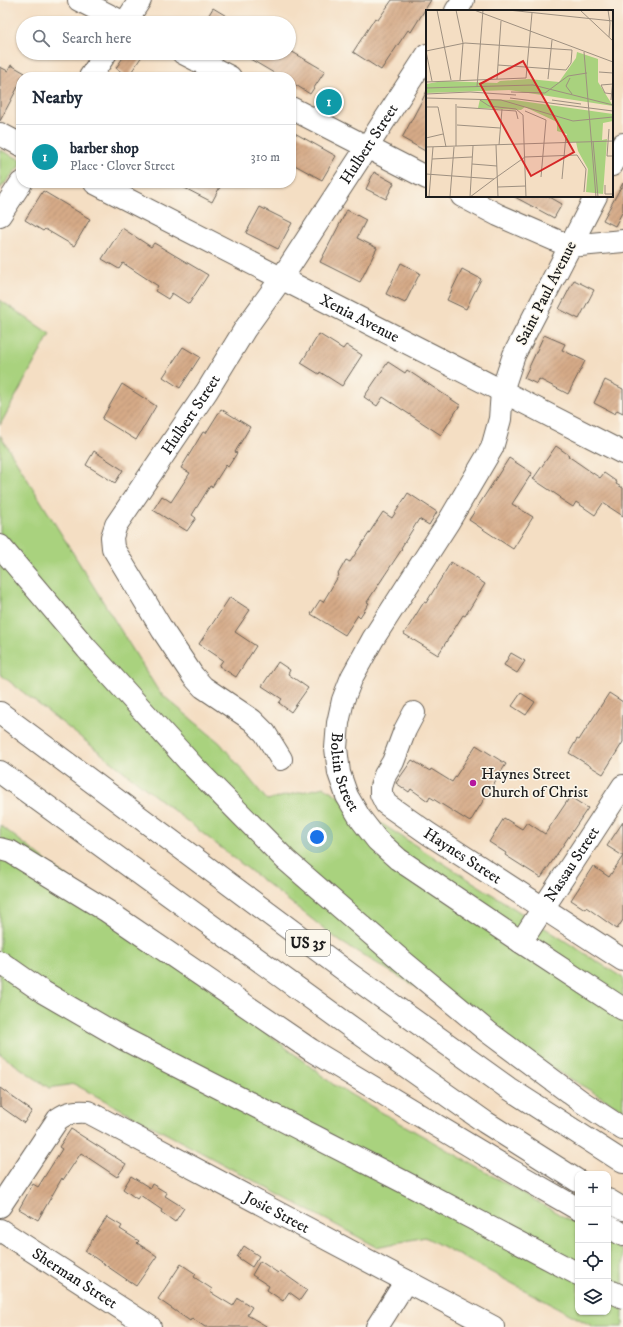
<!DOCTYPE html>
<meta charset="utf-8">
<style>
:root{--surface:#fff;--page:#f6f6f7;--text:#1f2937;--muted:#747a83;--line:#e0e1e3;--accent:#2563eb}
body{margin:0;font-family:"IM FELL DW Pica",serif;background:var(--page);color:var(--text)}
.controls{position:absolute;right:12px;bottom:12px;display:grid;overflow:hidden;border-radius:8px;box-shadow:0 1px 3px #0004}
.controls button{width:36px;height:36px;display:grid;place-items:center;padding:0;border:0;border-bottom:1px solid var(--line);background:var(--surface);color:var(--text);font:20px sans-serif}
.you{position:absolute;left:317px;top:837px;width:14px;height:14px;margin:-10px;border:3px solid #fff;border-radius:50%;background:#1a73e8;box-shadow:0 0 0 6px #1a73e833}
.badge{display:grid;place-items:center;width:26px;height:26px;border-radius:50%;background:var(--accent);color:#fff;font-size:13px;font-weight:700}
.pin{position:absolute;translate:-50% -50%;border:2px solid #fff;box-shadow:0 1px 4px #0006}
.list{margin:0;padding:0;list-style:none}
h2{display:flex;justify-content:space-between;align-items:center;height:52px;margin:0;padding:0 16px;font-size:17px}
h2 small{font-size:13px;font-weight:400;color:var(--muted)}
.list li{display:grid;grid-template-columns:26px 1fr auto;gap:12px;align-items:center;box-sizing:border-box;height:64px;padding:0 16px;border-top:1px solid var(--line)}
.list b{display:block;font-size:15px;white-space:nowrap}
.list p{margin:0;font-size:13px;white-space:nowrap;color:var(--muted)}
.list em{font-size:13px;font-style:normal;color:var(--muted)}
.icon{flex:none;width:22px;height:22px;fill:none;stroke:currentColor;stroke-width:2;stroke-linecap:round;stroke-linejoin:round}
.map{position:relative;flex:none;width:623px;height:1327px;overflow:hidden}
.search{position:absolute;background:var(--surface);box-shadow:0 1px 3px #0004;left:16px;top:16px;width:280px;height:44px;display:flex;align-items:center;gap:10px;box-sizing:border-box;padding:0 14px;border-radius:22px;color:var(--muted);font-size:15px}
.panel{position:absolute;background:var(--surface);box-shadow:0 1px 3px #0004;left:16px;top:72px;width:280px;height:116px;border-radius:16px}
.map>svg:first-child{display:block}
.green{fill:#a9d27e;stroke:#62774d}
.building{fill:url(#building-hatch)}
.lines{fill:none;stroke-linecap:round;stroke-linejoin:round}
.minor-casing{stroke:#686056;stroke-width:24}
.highway-casing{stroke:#686056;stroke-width:24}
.minor{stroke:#fff;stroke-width:22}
.highway{stroke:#fff;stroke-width:22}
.poi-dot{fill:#b5179e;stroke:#fbf7ec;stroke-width:1.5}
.labels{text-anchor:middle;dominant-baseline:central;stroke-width:3;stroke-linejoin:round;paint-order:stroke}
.shield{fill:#fbf7ec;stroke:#5f5e5a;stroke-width:1}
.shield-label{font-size:15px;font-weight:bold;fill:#1c1c1c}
.street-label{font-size:16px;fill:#1c1c1c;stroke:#fbf7ec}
.poi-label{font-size:16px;fill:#1c1c1c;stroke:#fbf7ec;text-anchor:start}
.inset-road{fill:none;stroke:#9e9080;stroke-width:1}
.view{fill:#d62828;fill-opacity:0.15;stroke:#d62828;stroke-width:2}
.inset-edge{fill:none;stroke:#1c1c1c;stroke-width:2}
</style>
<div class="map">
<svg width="623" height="1327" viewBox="0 0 623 1327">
<defs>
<pattern id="building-hatch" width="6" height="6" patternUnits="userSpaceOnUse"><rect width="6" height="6" fill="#d5aa87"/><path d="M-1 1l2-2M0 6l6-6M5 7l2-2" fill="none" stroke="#b69274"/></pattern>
</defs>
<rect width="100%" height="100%" fill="#fbf7ec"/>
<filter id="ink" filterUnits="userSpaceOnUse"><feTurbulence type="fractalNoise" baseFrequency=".025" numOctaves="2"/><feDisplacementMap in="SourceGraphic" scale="8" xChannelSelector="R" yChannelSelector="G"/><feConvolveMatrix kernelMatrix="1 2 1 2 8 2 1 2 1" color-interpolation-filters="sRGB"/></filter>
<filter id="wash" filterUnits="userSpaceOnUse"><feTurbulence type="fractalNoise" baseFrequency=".012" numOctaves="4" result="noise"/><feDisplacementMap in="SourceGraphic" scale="16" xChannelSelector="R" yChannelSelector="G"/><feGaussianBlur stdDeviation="0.9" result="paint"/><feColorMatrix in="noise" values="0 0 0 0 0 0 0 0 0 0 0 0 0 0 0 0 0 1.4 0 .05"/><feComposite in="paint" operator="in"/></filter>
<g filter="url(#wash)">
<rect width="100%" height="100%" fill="#f4dec3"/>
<g class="green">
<polygon points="0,150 21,160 21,164 0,189"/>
<polygon points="0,300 50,334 0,425"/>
<polygon points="0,435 159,692 220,743 267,800 324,787 623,978 623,1110 341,942 0,674"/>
<polygon points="0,825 334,1085 578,1225 578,1312 608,1312 608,1243 623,1251 623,1327 594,1327 425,1237 377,1247 74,1084 49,1088 0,1054"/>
</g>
<g id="blocks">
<g class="building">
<polygon points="392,0 431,0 411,32 408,30 381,70 353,52 375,18 378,20"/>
<polygon points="213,8 238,23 204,23"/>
<polygon points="289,50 325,71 310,94 291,82 291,77 279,76 240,53 289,53"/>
<polygon points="126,53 144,53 128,77 116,68"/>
<polygon points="11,65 25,73 23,77 21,77 21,81 0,121 0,67 8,71"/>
<polygon points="427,91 427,152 402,138"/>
<polygon points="326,93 337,99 331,110 320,104"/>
<polygon points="291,131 336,156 322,180 291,163"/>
<polygon points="374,172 394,183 386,199 366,189"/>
<polygon points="175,183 222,183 212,202"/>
<polygon points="623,183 623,211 615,226 603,220"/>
<polygon points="43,191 90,219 74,246 45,229 43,231 25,220"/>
<polygon points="513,196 548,196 562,204 554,218"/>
<polygon points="260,207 292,223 278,249 246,233"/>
<polygon points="347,210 366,220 357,238 377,248 360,282 320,262"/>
<polygon points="122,228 151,247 154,243 208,275 189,304 172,293 168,299 155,291 158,286 123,263 119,269 102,259"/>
<polygon points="401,263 420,273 405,303 386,294"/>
<polygon points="462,269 481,279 466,309 447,300"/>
<polygon points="574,280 594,290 579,319 559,309"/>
<polygon points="319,334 343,349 346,345 362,355 342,386 320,372 319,374 301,363"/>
<polygon points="544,335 565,344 562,350 585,361 568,394 539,379 537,384 524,378"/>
<polygon points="183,347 200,357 180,388 163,377"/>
<polygon points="388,362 405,373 407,370 460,405 441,435 383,397 377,406 364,397"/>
<polygon points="605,380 623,389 623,413 617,410 615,414 594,403"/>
<polygon points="122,384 156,406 136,440 102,419"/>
<polygon points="221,409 250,427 235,452 237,453 228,467 226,465 212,487 210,486 192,515 196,518 187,531 153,510 162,496 171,502 190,473 181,468 203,432 206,433"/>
<polygon points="556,446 569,455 568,456 600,478 604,473 617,482 616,484 623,488 623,516 603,503 595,515 576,502 573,507 559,498 560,497 533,479"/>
<polygon points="94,451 123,470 115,483 86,465"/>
<polygon points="509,458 532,473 512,504 533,517 513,549 469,520"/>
<polygon points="408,493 437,512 429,525 419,519 401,548 402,549 367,602 369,603 360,617 358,615 345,635 311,614 320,600 323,602 339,575 338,574 346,560 350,562 383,512 392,518"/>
<polygon points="451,562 485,584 465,616 463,615 438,655 404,634 424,602 426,603"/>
<polygon points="230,597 250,610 235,632 256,646 236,677 219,666 223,660 199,644"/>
<polygon points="511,653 525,661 517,673 504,665"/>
<polygon points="278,662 290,670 288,674 308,688 291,712 279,703 282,699 262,686"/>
<polygon points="521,693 535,702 526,715 512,706"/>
<polygon points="609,693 623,702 623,742 603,774 569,753 577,739 579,740"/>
<polygon points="476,745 506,764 470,822 430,797 428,801 411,789 409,792 396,783 412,760 430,771 431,769 452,782"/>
<polygon points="570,797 588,808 541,878 505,855 506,853 489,842 504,818 522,829 527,822 545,834"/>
<polygon points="623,822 623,920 617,929 586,907 585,909 571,900 593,866 609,877 623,856 607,846"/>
<polygon points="0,1088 32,1111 24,1123 0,1106"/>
<polygon points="71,1129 126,1164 117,1177 81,1153 63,1180 62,1178 38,1220 19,1209 33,1184 38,1187 62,1149 59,1147"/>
<polygon points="131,1176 150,1188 152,1184 167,1193 165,1196 184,1208 175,1222 161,1212 162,1210 140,1195 137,1199 123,1189"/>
<polygon points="107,1217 122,1226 120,1229 139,1241 137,1243 157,1256 136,1286 85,1251"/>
<polygon points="244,1246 259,1256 252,1267 237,1257"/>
<polygon points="260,1261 278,1273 280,1271 307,1290 300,1300 289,1292 283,1301 267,1290 269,1286 252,1275"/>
<polygon points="181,1264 196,1274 194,1277 212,1289 210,1292 233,1306 238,1298 252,1307 247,1315 268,1327 205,1327 192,1318 190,1321 158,1299"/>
</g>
</g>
</g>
<g filter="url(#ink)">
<use href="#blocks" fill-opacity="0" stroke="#686056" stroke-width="1"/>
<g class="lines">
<g class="minor-casing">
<g id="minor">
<polyline points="79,0 124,23"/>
<polyline points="456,11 463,0"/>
<polyline points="125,23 140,0"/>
<polyline points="183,53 230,77"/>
<polyline points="90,77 106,53"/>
<polyline points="291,108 427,178"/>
<polyline points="0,134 21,145"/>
<polyline points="612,165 623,144"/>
<path id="s1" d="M95 183 623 453"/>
<polyline points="462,196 498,215 569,246 623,241"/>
<path id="s2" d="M596 196 514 355 502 391 500 419 492 448 449 521 373 639 352 677 343 700 338 723 336 748 339 773 347 796 360 818 377 840 398 859 521 942 623 1009"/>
<polyline points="0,215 21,183"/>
<path id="s3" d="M414 713 405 730 393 762 385 775 381 787V794L386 804 429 834 623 960"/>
<path id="s4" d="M281 759 265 733 252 720 203 687 193 676 163 631 113 548 112 537 116 525 207 391 245 329 281 279 427 55"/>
<path id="s5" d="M521 942 623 786"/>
<path id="s6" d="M0 1206 58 1119C68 1112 76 1111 88 1112L493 1327"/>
<path id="s7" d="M0 1230 150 1327"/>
<polyline points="377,1327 406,1281"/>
</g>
</g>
<g class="highway-casing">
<g id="highway">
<polyline points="0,546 87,649 193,766 286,860 400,959 488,1032 582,1102 623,1129"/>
<polyline points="0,713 351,975 508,1088 623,1162"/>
<polyline points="0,772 359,1033 485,1122 578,1181"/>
<polyline points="0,849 11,852 107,911 311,1050 512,1171 578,1209"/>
<polyline points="0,962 43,992 124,1039 402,1181 578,1274"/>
<polyline points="608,1200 623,1209"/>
<polyline points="608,1226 623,1235"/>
<polyline points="608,1290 623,1297"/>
</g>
</g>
<use href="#minor" class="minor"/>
<use href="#highway" class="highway"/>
</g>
</g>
<circle class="poi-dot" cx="473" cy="783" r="4"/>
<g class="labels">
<rect class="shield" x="286" y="930" width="44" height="26" rx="3"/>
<g class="shield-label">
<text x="308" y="943">US 35</text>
</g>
<g class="street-label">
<text stroke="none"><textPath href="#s4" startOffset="755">Hulbert Street</textPath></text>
<text transform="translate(546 293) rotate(-63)">Saint Paul Avenue</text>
<text stroke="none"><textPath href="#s1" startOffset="297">Xenia Avenue</textPath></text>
<text stroke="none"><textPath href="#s4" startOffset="431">Hulbert Street</textPath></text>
<text stroke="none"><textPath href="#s2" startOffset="642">Boltin Street</textPath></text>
<text stroke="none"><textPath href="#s3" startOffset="192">Haynes Street</textPath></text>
<text stroke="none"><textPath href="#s5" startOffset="93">Nassau Street</textPath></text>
<text stroke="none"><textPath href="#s6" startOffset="350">Josie Street</textPath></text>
<text stroke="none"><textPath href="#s7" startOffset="89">Sherman Street</textPath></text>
</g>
<g class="poi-label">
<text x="481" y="774">Haynes Street<tspan x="481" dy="18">Church of Christ</tspan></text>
</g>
</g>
<g transform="translate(426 10)">
<rect width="187" height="187" fill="#f4dec3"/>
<path d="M151 42 172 49V72L187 96 83 80 0 83V74L17 71 71 73 74 71 103 69 133 72 150 48ZM54 89 88 90 187 104V111L177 113 176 130 181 129 177 184 160 182 162 159 152 141 150 132H140L141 124 131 121V112L99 97 95 100 52 98Z" fill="#a9d27e"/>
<path class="inset-road" d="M11 0 25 70M30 0 37 33 34 70M48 0 187 52M82 0 187 11M154 0 187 31M182 0 184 13 183 27M0 41 39 33 146 40M0 41 6 71M158 42 170 187M72 55 140 60 145 53 146 40M173 62 187 63M144 68 140 76 146 84M71 69 75 11M122 69 126 30M0 72 100 68 106 3M187 74 175 75 179 83 187 84M51 77 57 0M0 78 107 75 187 95M85 82 119 83 142 66 161 63M0 84 44 82 90 85M0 88 75 90 147 111 187 107M84 88 187 101M54 90 63 96 90 99 97 105 100 187M126 90 155 94M185 90 187 69M0 97H12L20 137M31 97 90 101 92 109M99 101 120 110 115 167M31 115 74 118M183 119 181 146H187M0 128 17 124M167 131 172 187M70 135 72 187M73 135 76 99M30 136V94M0 137 187 131M6 149 46 147M46 154 71 156M0 164 68 169 99 147 151 145 160 159 158 182M136 169 140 125M179 175V184H187M72 177 100 176M3 187 7 137M24 187 28 137M44 187 47 136M44 187 68 169"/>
<path class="view" d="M97 51 148 142 105 166 54 74Z"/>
<rect width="187" height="187" class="inset-edge"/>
</g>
</svg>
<div class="controls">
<button>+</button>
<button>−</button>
<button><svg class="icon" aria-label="locate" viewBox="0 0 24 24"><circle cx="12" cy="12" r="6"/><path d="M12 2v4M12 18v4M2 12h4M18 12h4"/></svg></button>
<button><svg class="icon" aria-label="layers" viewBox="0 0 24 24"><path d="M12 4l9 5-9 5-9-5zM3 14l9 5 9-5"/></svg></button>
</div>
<div class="you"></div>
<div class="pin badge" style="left:329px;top:102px;background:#0f9aa8">1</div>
<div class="search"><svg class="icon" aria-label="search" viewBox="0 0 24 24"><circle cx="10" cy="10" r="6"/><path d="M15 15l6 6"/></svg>Search here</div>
<section class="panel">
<h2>Nearby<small></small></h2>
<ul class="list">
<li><span class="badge" style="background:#0f9aa8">1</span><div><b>barber shop</b><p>Place · Clover Street</p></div><em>310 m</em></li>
</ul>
</section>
</div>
